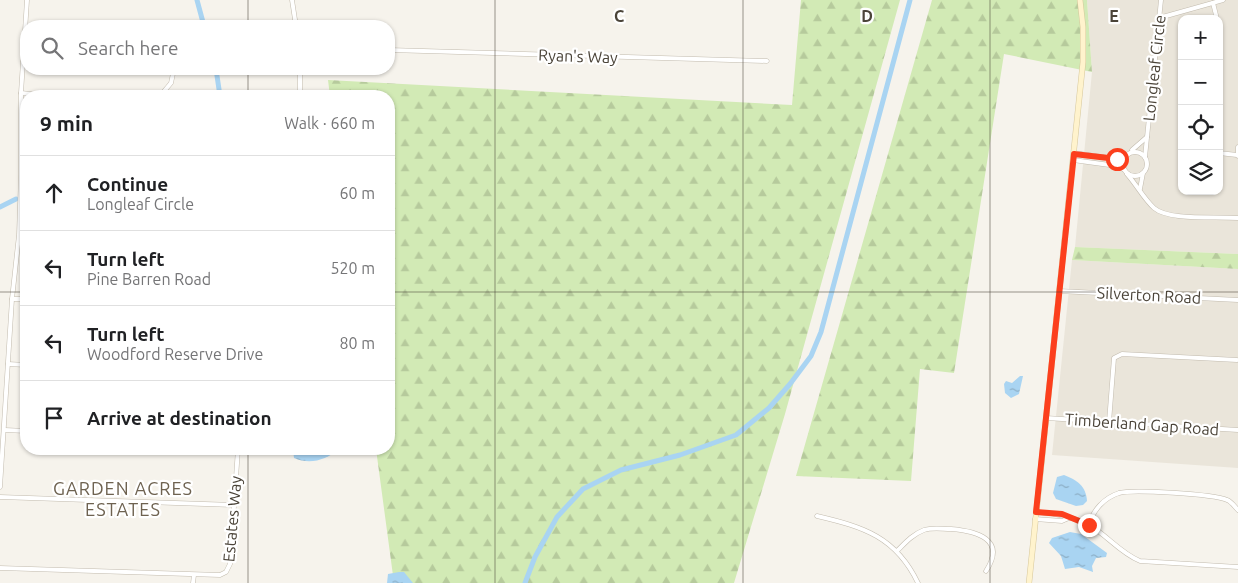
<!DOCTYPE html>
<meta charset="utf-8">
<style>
:root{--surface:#fff;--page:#f2f2f2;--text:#202124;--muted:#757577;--line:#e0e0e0}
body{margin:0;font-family:Ubuntu,sans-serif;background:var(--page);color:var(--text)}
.controls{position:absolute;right:15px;top:15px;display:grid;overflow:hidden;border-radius:10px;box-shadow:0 1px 4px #0004}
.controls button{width:45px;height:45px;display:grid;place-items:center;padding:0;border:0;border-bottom:1px solid var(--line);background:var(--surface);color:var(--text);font:25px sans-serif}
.stop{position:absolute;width:15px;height:15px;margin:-11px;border:4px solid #fc3f1d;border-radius:50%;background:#fff}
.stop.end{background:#fc3f1d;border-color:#fff;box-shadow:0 1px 5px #0008}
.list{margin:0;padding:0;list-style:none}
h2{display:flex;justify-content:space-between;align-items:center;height:65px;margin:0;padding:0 20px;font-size:21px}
h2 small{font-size:16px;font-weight:400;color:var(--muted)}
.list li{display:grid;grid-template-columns:32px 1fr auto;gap:15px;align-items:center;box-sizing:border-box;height:75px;padding:0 20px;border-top:1px solid var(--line)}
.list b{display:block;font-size:19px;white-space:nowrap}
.list p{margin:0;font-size:16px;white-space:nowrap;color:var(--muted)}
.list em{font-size:16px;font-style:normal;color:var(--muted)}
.icon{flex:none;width:28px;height:28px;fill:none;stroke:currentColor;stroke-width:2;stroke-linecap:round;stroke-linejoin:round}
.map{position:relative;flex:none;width:1238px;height:583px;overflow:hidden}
.search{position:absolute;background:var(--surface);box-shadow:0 1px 4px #0004;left:20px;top:20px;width:375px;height:55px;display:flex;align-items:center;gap:12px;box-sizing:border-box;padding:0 18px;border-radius:20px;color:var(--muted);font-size:19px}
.panel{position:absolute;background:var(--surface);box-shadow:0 1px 4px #0004;left:20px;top:90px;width:375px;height:365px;border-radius:20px}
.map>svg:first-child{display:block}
.residential{fill:#eae5da;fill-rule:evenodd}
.forest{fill:url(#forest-firs)}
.water{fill:url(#water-ripples)}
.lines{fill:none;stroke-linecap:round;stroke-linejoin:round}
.canal{stroke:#a9d4f2;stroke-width:5}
.street-casing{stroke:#c2bbae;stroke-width:5}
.secondary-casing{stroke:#d6c79b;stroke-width:6}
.street{stroke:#fff;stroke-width:4}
.secondary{stroke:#fff3cd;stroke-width:5}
.route{stroke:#fc3f1d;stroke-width:6}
.grid{fill:none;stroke:#4b4439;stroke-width:1;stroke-opacity:0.55}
.labels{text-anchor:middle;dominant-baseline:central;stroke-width:4.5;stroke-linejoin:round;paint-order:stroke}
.street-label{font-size:16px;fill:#4b4439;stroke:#fff}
.neighbourhood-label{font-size:18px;letter-spacing:1px;fill:#6e6250;stroke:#fff}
.grid-label{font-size:16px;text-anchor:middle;font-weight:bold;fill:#4b4439;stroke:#fff;stroke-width:4.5;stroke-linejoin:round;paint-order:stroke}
</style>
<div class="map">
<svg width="1238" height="583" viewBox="0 0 1238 583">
<defs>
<pattern id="forest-firs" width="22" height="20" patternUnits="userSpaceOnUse" patternTransform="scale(1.25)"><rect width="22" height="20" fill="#d2eab5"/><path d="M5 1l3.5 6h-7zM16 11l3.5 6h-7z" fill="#b6ca9c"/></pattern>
<pattern id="water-ripples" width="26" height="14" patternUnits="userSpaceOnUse" patternTransform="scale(1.25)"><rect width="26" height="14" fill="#a9d4f2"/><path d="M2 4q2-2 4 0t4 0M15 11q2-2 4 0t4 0" fill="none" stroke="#8caec5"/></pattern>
</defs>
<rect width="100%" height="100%" fill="#f6f3ec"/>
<g class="residential">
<path d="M1087 0H1238V254L1075 247 1092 72ZM1182 19H1219V191H1182Z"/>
<polygon points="1072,260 1238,269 1238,468 1052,455"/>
</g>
<g class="forest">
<polygon points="801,0 900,0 785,414 734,583 394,583 376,449 389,449 389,96 330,96 328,80 792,105"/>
<polygon points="932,0 1087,0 1092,72 1004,54 954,373 920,369 911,481 796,476"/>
<polygon points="1075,247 1238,254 1238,269 1072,260"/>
</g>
<g class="water">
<polygon points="1020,376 1023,376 1019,394 1011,398 1005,393 1004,384 1006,381 1012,383"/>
<path d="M293 449H339C326 460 310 465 294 458Z"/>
<path d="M1064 475C1077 480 1086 486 1087 501L1083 505 1076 506 1056 499 1053 493 1057 477Z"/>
<polygon points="1070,532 1081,534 1107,553 1106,557 1096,558 1092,566 1093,572 1079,567 1065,569 1061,556 1049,543 1052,538"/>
<polygon points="399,572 404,572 413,583 387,583 388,574"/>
</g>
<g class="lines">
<g class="canal">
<polyline points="197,0 204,26"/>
<polyline points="216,69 220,96"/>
<polyline points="0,207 16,199"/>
<polyline points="525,583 535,557 557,517 583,489 621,470 680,455 736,435 769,408 790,384 811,356 821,332 910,0"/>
</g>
<g class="street-casing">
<g id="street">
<polyline points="292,0 296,26"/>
<polyline points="1213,3 1217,19"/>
<polyline points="1159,18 1223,0"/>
<polyline points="389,50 767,61"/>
<polyline points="300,69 300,96"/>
<polyline points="21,93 49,96"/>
<polyline points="160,96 171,83 174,69"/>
<polyline points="1238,147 1238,156"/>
<polyline points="1132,150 1147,137"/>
<circle cx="1135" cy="164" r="12"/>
<polyline points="1074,153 1117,159 1125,155"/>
<polyline points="1219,153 1237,155"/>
<polyline points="1145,157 1161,0"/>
<polyline points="1073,160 1117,166 1123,169"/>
<path d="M1127 174C1136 184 1144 199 1154 208 1169 221 1217 216 1238 218"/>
<polyline points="1140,189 1143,173"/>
<polyline points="1059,291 1238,300"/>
<polyline points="12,299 26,299"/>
<polyline points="8,364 26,365"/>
<polyline points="1046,418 1238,430"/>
<polyline points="1109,422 1114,358 1122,354 1237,360"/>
<polyline points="5,430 26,431"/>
<polyline points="0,487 12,299 19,235 21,175 21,93 27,0"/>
<polyline points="0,497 234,505"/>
<path d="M1036 512C1055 513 1072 516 1089 525 1107 535 1120 553 1140 561L1238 567"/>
<path d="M817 516C864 527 896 537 918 583"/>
<polyline points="1035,519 1062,521 1069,518"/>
<path d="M1089 525C1093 510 1104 498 1119 493 1132 489 1214 494 1227 500 1231 501 1235 507 1238 510"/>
<path d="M897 551C905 543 913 534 924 530 933 527 942 529 951 529 976 531 1007 539 986 571"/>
<polyline points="0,568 220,575 226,572 230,564 238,449"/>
<polyline points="193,583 194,575"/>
</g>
</g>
<g class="secondary-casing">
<polyline id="secondary" points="1029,583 1083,62 1083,27 1080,0"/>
</g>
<use href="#street" class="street"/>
<use href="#secondary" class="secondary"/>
</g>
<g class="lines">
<polyline class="route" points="1089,525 1062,514 1036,512 1074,154 1117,159"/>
</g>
<path class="grid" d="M248 0V26M495 0V583M743 0V583M990 0V583M248 69V96M0 292H26M389 292H1238M248 449V583"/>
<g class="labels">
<g class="street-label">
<text transform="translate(578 56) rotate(2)">Ryan's Way</text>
<text transform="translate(1154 68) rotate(-84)">Longleaf Circle</text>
<text transform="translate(1149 295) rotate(3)">Silverton Road</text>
<text transform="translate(1142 424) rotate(4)">Timberland Gap Road</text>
<text transform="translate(232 519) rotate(-85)">Estates Way</text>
</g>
<g class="neighbourhood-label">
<text x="123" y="488">GARDEN ACRES<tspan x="123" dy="21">ESTATES</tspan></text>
</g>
</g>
<g class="grid-label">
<text x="619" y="22">C</text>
<text x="867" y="22">D</text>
<text x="1114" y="22">E</text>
</g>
</svg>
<div class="controls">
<button>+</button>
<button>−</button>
<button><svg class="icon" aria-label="locate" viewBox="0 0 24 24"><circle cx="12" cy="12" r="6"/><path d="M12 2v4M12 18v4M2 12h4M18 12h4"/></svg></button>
<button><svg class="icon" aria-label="layers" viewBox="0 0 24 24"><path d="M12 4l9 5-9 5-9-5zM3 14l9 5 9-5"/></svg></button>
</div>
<div class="stop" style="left:1117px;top:159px"></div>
<div class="stop end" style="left:1089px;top:525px"></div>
<div class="search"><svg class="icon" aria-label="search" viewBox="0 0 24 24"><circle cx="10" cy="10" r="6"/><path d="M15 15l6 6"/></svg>Search here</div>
<section class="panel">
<h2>9 min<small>Walk · 660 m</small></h2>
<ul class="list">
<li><svg class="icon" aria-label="ahead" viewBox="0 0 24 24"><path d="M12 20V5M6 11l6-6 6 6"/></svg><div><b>Continue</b><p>Longleaf Circle</p></div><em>60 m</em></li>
<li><svg class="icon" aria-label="left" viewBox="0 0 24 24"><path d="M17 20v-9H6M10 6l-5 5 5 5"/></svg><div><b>Turn left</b><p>Pine Barren Road</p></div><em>520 m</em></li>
<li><svg class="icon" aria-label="left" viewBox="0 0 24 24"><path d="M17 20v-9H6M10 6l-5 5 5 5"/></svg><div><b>Turn left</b><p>Woodford Reserve Drive</p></div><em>80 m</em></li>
<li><svg class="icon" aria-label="arrive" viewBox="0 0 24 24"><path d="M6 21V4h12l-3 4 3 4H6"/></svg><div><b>Arrive at destination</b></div></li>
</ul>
</section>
</div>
